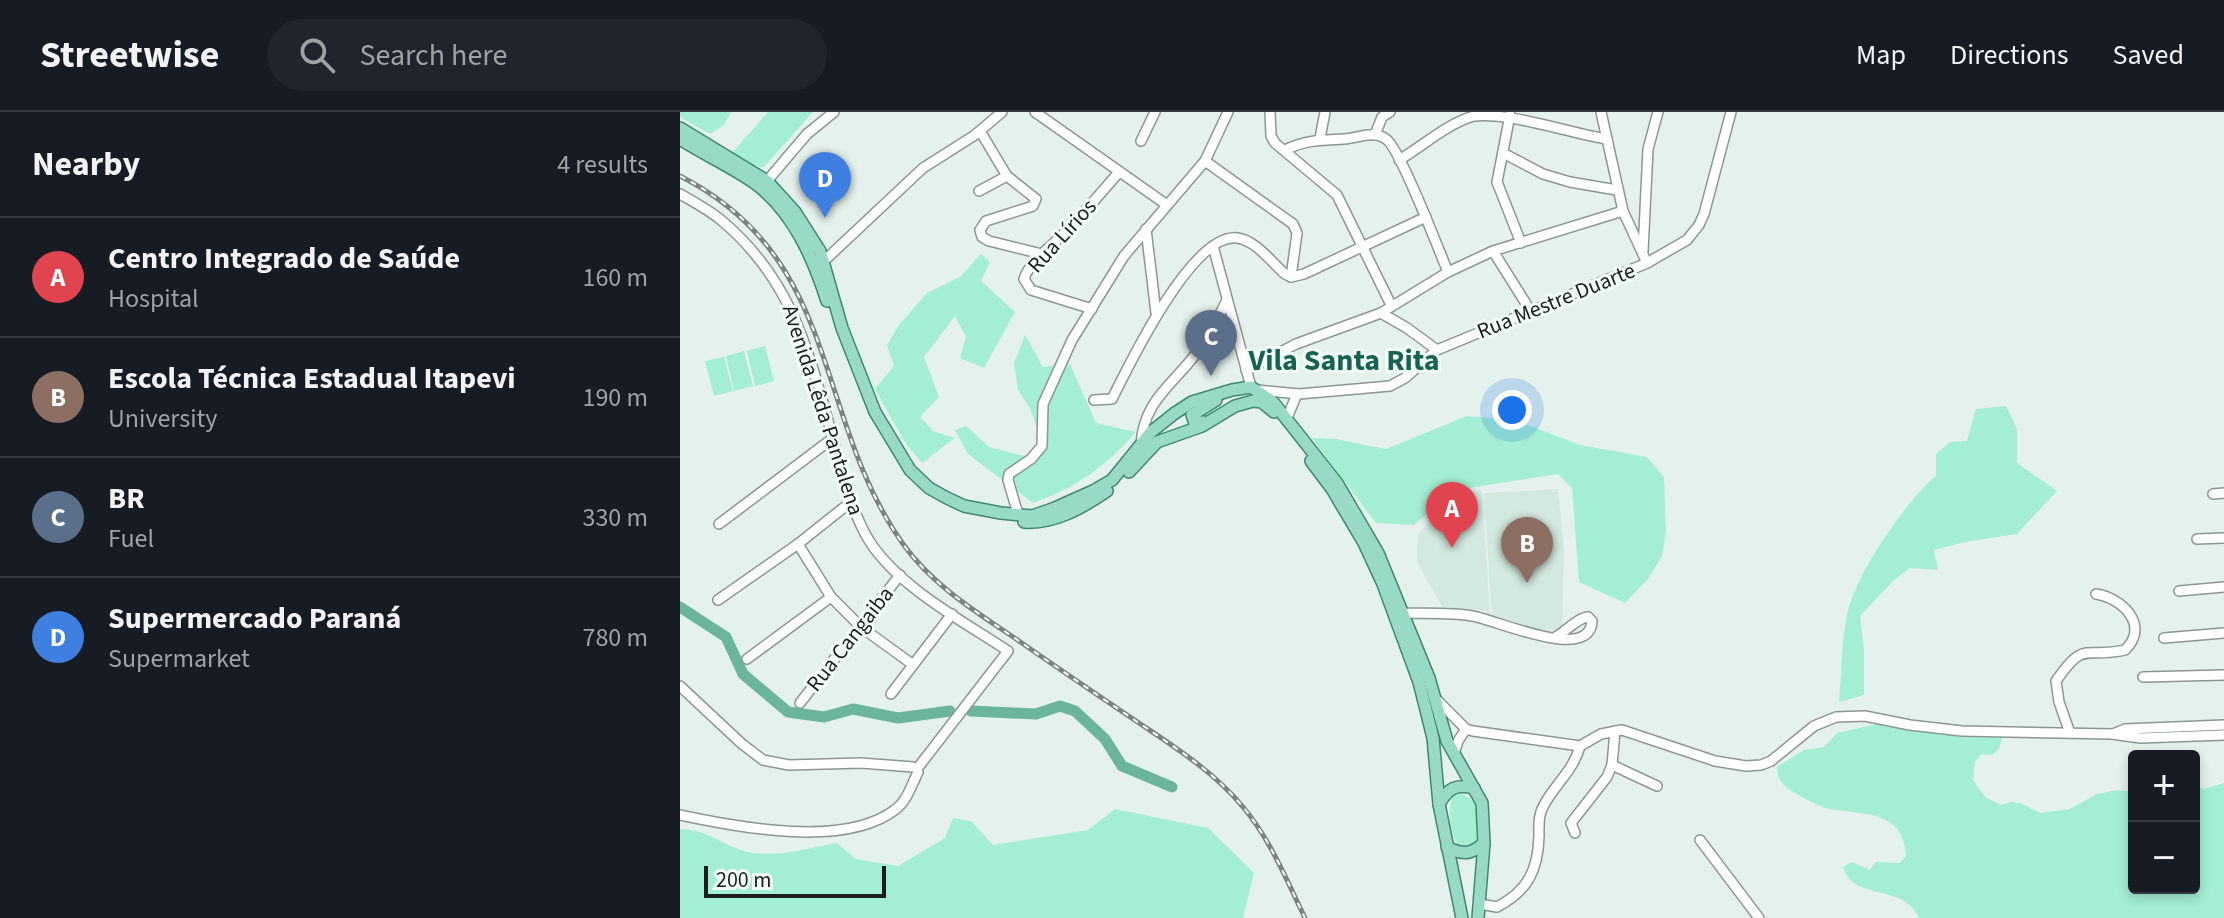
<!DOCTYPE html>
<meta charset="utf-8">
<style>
:root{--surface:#171b24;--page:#20242c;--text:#f1f3f6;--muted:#9ea1a6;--line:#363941;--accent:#db2777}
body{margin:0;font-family:"Source Sans 3",sans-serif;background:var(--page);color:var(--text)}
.controls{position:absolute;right:24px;bottom:24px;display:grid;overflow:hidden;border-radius:8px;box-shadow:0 4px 12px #0003}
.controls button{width:72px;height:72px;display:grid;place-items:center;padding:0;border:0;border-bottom:2px solid var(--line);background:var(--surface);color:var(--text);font:40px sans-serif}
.scale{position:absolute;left:24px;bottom:20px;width:182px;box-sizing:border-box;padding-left:8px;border:4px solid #1a1e1c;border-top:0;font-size:22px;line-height:28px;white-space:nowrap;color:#1a1e1c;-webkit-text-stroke:6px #f2fffa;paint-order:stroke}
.you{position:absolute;left:832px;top:298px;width:28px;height:28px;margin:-20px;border:6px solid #fff;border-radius:50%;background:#1a73e8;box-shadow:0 0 0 12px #1a73e833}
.badge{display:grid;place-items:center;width:52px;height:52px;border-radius:50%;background:var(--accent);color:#fff;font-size:26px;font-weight:700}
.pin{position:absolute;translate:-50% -66px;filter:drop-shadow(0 2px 4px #0008)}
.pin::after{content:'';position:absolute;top:42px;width:28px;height:24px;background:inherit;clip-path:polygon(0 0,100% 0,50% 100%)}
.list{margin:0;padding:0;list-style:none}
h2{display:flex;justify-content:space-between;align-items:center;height:104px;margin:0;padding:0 32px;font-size:34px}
h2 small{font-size:26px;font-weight:400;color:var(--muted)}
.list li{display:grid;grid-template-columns:52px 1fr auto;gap:24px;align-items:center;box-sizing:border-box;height:120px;padding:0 32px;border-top:2px solid var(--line)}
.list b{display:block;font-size:30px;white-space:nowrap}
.list p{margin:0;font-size:26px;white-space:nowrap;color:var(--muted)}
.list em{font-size:26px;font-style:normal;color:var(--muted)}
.icon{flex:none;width:44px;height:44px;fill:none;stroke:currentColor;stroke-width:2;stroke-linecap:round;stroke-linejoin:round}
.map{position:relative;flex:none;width:1544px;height:806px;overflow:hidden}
header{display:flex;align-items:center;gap:48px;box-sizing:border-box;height:112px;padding:0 40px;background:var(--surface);border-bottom:2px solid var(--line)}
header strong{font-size:38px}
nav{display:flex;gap:44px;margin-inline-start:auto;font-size:28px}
.search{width:560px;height:72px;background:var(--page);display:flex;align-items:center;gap:20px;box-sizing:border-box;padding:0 28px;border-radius:44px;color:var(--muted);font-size:30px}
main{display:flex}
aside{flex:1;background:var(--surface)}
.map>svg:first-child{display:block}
.built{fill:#d3e8df}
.green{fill:#a4eed3}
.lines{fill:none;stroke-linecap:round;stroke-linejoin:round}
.river{stroke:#6ab59b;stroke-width:11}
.minor-casing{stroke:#8c9793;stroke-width:12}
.major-casing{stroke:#3f8972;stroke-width:14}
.minor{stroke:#fff;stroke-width:9}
.major{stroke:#98dac6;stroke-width:11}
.rail-casing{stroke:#7c8481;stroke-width:5}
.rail{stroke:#f2fffa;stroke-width:2;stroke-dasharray:6;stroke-linecap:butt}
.labels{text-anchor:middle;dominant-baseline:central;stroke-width:6;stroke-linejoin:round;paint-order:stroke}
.street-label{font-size:22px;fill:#1a1e1c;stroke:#f2fffa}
.district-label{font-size:30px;font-weight:bold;fill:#18634e;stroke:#f2fffa}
</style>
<header>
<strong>Streetwise</strong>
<div class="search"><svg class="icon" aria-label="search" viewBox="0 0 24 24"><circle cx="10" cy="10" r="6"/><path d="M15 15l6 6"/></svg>Search here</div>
<nav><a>Map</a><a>Directions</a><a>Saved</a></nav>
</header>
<main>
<aside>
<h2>Nearby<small>4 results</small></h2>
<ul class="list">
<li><span class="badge" style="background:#e0444e">A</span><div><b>Centro Integrado de Saúde</b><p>Hospital</p></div><em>160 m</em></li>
<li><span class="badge" style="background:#8d6e63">B</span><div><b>Escola Técnica Estadual Itapevi</b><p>University</p></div><em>190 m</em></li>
<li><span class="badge" style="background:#5c6f8a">C</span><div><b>BR</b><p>Fuel</p></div><em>330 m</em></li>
<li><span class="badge" style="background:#3f7fe0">D</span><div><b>Supermercado Paraná</b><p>Supermarket</p></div><em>780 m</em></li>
</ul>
</aside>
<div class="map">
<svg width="1544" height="806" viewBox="0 0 1544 806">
<rect width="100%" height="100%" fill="#e5f1ec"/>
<g class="built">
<polygon points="878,377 884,437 882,518 850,517 812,505 804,381"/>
<polygon points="802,378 810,504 805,499 763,496 737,450 738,422 777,381"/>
</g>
<g class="green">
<polygon points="0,0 51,0 44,13 30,22 0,5"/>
<polygon points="88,0 133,0 83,56 64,50 52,41"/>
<polygon points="301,142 310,150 301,169 335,200 304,256 280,246 286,225 275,204 244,245 259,285 240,305 253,319 275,326 242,351 226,332 195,277 214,254 207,233 219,213 247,181 280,165"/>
<path d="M345 223 363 255 390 252 416 311 456 320C426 354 396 376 353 391L288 342 275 318 286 314 309 335 351 346 361 328 350 296 338 278 334 251Z"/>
<polygon points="85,234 94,269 75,274 67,239"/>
<polygon points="64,239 73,274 54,279 46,244"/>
<polygon points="44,245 53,279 34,284 25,249"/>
<path d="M1326 294 1337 317V351L1377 379 1337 422 1285 430 1254 438 1258 458 1230 456 1213 469 1180 504 1184 538V583L1159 590C1162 562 1161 531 1167 503 1175 463 1225 390 1256 364V342L1270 330 1287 329 1296 297Z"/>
<polygon points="787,304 835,308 900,333 967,345 984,365 986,419 982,444 968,467 945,491 899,470 892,376 878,362 775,378 734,413 696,411 632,326 656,327 706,337"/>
<path d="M1197 612 1323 623 1319 637 1312 643 1302 642 1295 649 1293 668 1305 685 1321 693 1330 690 1340 691 1360 701 1390 697 1417 682 1437 678 1454 680V776H1514V680L1517 675 1524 677 1544 671V806H1239C1223 770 1173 790 1163 755L1172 750 1190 758 1196 750 1220 751 1226 744C1224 695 1179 704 1145 696 1136 693 1126 687 1117 682 1105 676 1097 669 1097 655L1124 638 1144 635 1157 621Z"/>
<path d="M781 682C803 689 801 713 796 732L782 738C771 728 766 697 773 684Z"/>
<path d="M435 697 528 716 574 761 563 806H0V717C27 717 41 733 64 739 94 747 128 736 157 731L176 747 218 754 265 726 273 706 291 709 313 733 408 718Z"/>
</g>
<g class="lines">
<g class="river">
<polyline points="0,495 46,525 63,562 108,600 144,605 173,597 218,606 270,599"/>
<polyline points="291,599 356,602 380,594 395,599 425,627 442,654 492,675"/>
</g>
<g class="minor-casing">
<g id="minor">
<polyline points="355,0 487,93"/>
<polyline points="590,0 591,24 595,31 657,83 711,193"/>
<polyline points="921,0 943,99 967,151"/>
<polyline points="830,3 817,70 841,131"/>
<polyline points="300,19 327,64 356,87 353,94 306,109 300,118 302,125 309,129 362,142"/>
<polyline points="695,23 702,5 710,0"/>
<polyline points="640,26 645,0"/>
<polyline points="461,29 475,0"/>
<path d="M605 38C625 28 642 28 664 27 679 26 693 18 706 27 720 36 759 139 768 160"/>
<polyline points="823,41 863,62 890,70 937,78"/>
<path d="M719 48C743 34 768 11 794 4 830 0 889 21 927 27"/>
<polyline points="525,49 613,112 617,121 611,165"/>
<polyline points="87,69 127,22 154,0"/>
<polyline points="299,79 327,64"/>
<path d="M0 82C14 90 29 98 41 108 119 173 131 253 158 344 166 372 174 405 190 430 220 476 283 509 328 539L240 653"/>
<polyline points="466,117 476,201"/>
<polyline points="533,134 571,275"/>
<polyline points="813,139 850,198"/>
<polyline points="963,139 968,37 978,0"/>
<polyline points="144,149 243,56 295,23 322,0"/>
<path d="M412 197 351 178 344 167C350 148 372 135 385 120 404 101 422 80 439 60"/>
<polyline points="701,201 727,216 757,238"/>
<polyline points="566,258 616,232 701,201 768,160 813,139 943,99"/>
<polyline points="577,278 619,282 710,274 725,266 757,238 967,151 1007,128 1019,113 1024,102 1051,0"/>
<path d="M414 288 432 287C449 253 512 121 557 126 576 128 592 151 605 162L611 165 624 162 746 105"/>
<polyline points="607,306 617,282"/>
<path d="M461 333C463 290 491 274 515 243 528 226 538 207 547 188"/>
<polyline points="1533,382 1544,381"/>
<polyline points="338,402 328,368 329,362 351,347 362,334 363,292 392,228 444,144 525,49 548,0"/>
<polyline points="39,412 153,326"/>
<polyline points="1517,427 1544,426"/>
<polyline points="118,432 151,485 181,515 232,552"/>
<polyline points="1499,479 1544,475"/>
<polyline points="38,488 118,432 172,389"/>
<path d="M722 501C745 502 769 500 792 504 812 506 910 552 912 509L908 505C899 505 885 520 874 526"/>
<polyline points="1484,526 1544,521"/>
<polyline points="67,547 151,485"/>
<polyline points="1463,565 1544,563"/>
<polyline points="0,574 62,632 83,648 109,653 181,651 233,655"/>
<polyline points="211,582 272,502"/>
<polyline points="756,587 786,617 793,619 900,634 921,622 942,618 1035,649 1066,654 1081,653 1091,649 1134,614 1156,605 1185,604 1230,613 1282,619 1432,622 1460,626 1544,623"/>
<polyline points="120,591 220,463"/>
<path d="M1390 621 1379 590 1376 569C1405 527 1404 547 1445 538 1470 514 1443 486 1416 482"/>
<polyline points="1433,622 1445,617 1544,613"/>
<polyline points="774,642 778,629 786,617"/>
<polyline points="932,653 977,674"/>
<path d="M0 703C59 715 165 737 216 697 227 689 232 672 238 660"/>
<polyline points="895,721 891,711 927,665 932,653 935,619"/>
<polyline points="1020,728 1079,806"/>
<path d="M800 792 817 795C848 779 858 758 859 724 859 713 858 703 864 693 875 672 894 658 900 634"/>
</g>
</g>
<g class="major-casing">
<g id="major">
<polyline points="0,16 87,69 115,100 140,139 162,216 195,300 230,358 249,376 267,386 284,394 321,401 352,404 375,396 413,379 432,368 471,320 495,301 512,290 552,278 571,275 593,290 657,371 698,441 749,566 767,629 802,691 804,731 798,806"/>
<path d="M0 27C25 43 52 55 76 72 114 101 133 146 147 189"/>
<polyline points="523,310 515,311 512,303 536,288"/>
<polyline points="631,349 652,377 684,431 703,472 739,570 753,626 759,692 782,806"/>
<polyline points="449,360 477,330 522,314 555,294 573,289 582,290 594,300"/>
<path d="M344 410C374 412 402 396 427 379"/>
<path d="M759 692C768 676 776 672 794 676"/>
<path d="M767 735C782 743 791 743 804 731"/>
</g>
</g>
<use href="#minor" class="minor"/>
<use href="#major" class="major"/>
<g class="rail-casing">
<path id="rail" d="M0 64C163 147 132 304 223 432 253 474 298 501 339 529 379 557 419 584 459 611 496 636 534 660 563 695 590 727 607 769 625 806"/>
</g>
<use href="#rail" class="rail"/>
</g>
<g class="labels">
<g class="street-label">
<text transform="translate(382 124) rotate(-48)">Rua Lírios</text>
<text transform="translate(876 189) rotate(-22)">Rua Mestre Duarte</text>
<text transform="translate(143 298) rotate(72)">Avenida Lêda Pantalena</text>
<text transform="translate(170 527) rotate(-52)">Rua Cangaiba</text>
</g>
<g class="district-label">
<text x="664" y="248">Vila Santa Rita</text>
</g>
</g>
</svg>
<div class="controls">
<button>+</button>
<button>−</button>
</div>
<div class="scale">200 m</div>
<div class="you"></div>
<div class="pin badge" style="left:772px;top:436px;background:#e0444e">A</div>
<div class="pin badge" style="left:847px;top:471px;background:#8d6e63">B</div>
<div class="pin badge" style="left:531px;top:264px;background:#5c6f8a">C</div>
<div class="pin badge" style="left:145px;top:106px;background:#3f7fe0">D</div>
</div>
</main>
